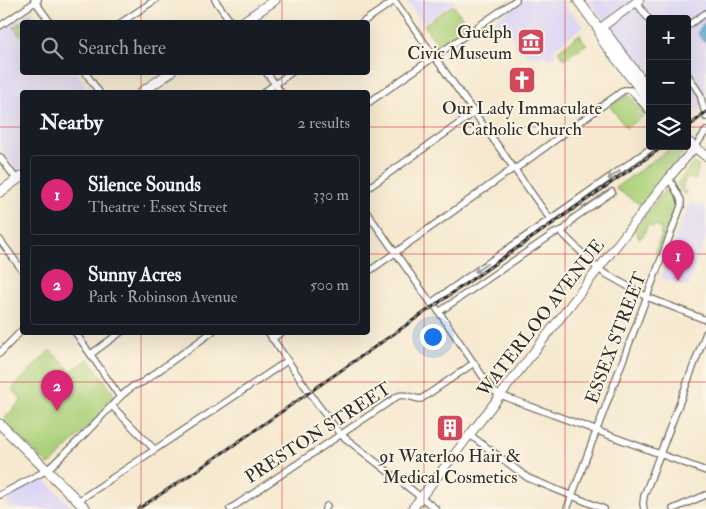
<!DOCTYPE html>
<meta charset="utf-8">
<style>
:root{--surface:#171b24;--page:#242831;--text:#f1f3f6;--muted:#9ea1a6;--line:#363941;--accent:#db2777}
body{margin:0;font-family:"IM FELL Double Pica",serif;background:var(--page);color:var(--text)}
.controls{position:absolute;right:15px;top:15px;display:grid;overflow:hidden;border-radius:5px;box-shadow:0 5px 20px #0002}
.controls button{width:45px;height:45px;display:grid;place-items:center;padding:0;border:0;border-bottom:1px solid var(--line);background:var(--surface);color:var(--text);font:25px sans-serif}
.you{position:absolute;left:432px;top:336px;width:18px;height:18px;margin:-12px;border:4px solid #fff;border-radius:50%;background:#1a73e8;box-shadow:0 0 0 8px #1a73e833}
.badge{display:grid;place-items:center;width:32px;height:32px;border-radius:50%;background:var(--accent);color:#fff;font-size:16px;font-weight:700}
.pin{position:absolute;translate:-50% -41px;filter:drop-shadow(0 1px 2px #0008)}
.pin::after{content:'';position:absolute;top:26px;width:18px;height:15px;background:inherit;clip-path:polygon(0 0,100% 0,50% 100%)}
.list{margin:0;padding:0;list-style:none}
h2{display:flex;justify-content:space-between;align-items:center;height:65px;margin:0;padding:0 20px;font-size:21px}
h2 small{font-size:16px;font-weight:400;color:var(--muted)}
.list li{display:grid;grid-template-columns:32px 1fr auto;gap:15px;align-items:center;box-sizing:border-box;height:80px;margin:0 10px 10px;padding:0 10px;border:1px solid var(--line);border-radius:5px}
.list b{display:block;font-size:19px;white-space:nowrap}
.list p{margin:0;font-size:16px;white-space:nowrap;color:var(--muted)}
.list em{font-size:16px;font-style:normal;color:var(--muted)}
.icon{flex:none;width:28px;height:28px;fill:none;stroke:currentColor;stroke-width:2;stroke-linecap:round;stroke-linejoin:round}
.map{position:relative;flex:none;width:706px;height:509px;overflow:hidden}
.search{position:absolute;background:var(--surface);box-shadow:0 5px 20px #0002;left:20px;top:20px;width:350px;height:55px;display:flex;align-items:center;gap:12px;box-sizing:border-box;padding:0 18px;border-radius:5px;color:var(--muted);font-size:19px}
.panel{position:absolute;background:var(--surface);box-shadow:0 5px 20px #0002;left:20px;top:90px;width:350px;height:245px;border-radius:5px}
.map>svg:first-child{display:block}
.built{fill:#dcd6f6}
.green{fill:#acd17a;stroke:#6c7e52}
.water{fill:#54acd1;stroke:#406c7e}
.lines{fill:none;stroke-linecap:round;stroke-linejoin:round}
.minor-casing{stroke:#726e65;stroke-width:8}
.tertiary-casing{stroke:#726e65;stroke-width:10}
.secondary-casing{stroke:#726e65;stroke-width:11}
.minor{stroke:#fff;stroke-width:5.5}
.tertiary{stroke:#fff;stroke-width:8}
.secondary{stroke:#fff;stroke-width:9}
.rail-casing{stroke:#2b2b2b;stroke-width:3}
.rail{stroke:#fcf5e5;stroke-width:1;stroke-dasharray:4;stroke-linecap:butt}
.oneway{stroke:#a0a0a0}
.grid{fill:none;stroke:#d62828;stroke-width:1;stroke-opacity:0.55}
.labels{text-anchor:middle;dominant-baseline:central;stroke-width:4;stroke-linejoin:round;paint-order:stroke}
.poi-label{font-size:18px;fill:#2b2b2b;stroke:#fcf5e5}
.street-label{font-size:18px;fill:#2b2b2b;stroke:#fcf5e5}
</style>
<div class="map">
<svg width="706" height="509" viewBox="0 0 706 509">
<rect width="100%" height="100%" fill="#fcf5e5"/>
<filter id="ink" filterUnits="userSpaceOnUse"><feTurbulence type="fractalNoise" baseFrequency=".02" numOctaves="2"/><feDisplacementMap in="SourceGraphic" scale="10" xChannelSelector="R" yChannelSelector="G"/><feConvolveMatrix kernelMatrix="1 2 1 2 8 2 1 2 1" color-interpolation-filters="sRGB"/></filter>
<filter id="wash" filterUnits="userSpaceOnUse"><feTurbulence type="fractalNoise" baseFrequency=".0096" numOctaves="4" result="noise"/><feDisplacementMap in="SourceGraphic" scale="20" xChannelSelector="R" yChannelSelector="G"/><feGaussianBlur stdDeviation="1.12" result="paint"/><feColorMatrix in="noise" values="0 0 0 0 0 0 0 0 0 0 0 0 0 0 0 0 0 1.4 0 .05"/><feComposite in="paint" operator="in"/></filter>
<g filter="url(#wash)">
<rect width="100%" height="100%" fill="#f6e9d0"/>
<g class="built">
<polygon points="406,0 457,0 423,24"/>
<polygon points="524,0 563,0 567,9 584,26 555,48 554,52 556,55 550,59 545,56 527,56 523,50 520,52 513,42 515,40 499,24 494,21"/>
<polygon points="589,0 706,0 706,104 687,119 687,19 650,19 650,84"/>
<polygon points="32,10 41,22 22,22 22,72 76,73 90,92 22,92 22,167 17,171 0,146 0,32"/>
<polygon points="690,201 706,207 706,238 688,287 661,277"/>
<polygon points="44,479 74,509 11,509 6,497"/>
</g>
<g class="green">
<polygon points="453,5 469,27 439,47 424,25"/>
<polygon points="30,15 35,22 22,22 22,34 20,36 14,27"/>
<polygon points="580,34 582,40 587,44 564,59 562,55 558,51"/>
<polygon points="627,95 630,96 645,115 626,128 610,106"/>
<polygon points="674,146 680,146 683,150 683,153 641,205 615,188"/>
<polygon points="693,163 699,166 695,180 686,177 682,190 686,191 685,196 677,184"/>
<polygon points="669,188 678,199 678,203 658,253 655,251 662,235 660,233 662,231 660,228 655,225 653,227 648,224 643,236 639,238 634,229 644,219 643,218 666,189"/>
<polygon points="50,350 71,371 89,359 113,393 115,397 111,403 53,462 48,465 3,420 22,400 12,389"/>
</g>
<g class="water">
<polygon points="706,21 706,41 702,40 698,33 701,27"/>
<circle cx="57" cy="385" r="6"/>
</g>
</g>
<g filter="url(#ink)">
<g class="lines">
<g class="minor-casing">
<g id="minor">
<polyline points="34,0 50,22"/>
<polyline points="215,0 231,22"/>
<polyline points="394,0 550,219"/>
<polyline points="636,2 650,21"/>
<polyline points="122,22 155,0"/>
<polyline points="363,22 394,1"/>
<polyline points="0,26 38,0"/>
<polyline points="687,26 706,13"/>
<polyline points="85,72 99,92"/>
<polyline points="266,72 281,92"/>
<polyline points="648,73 650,72"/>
<polyline points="687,74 700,94 706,117"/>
<polyline points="264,92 292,72"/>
<polyline points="368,103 516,0"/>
<polyline points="695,147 706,131"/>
<polyline points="0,157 17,180"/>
<polyline points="368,188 474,113"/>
<polyline points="368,214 431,303 435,306 488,384 494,391 500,395 706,471"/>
<polyline points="560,231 598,269 606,274 647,297 706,320"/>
<polyline points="0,240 22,270"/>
<polyline points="368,272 514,168 518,167 624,90 631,90 650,112"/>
<polyline points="431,303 654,146"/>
<polyline points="439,312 553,234 565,229 574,218 612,192"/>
<polyline points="75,332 120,397"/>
<polyline points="268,332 318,405 340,434 436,509"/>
<polyline points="272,339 282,332"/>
<polyline points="0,353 22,330"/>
<polyline points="91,354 121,332"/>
<polyline points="112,406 154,449"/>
<polyline points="470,435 528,478 604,509"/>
<polyline points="0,495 47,470 80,439 120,397 133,386 143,382 212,332"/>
<polyline points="78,501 287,361"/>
<path d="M230 509 398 396C407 393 412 399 421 399L474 363"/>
<polyline points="325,509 327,506"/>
<polyline points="567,509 681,206 681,200 669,178"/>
<polyline points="644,509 643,504 644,496 706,333"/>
<polyline points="673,509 706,495"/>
</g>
</g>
<g class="tertiary-casing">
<g id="tertiary">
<polyline points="599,29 639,0"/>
<polyline points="412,509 627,232 669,178 695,147"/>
</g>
</g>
<g class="secondary-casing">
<g id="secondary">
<polyline points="578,0 599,29 606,33 650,91"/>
<polyline points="243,22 275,0"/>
<polyline points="599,29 602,40 650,102"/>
<polyline points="142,92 171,72"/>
<polyline points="687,141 706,156"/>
<polyline points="0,192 22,176"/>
<polyline points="0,424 86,509"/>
</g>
</g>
<use href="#minor" class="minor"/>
<use href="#tertiary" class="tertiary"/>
<use href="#secondary" class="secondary"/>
<g class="rail-casing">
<g id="rail">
<polyline points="687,128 706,112"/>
<polyline points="138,509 202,467 664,146"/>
</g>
</g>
<use href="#rail" class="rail"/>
</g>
<defs><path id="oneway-shaft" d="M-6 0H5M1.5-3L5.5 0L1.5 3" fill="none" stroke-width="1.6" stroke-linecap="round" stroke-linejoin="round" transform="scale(1.25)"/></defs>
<g class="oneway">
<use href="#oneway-shaft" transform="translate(614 175) rotate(144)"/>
<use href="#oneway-shaft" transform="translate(481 268) rotate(145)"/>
</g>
</g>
<path class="grid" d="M141 0V22M282 0V22M424 0V509M565 0V509M141 72V92M282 72V92M0 127H22M368 127H650M687 127H706M0 254H22M368 254H706M141 332V509M282 332V509M0 382H706"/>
<defs>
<g id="museum-square" transform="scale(1.4375)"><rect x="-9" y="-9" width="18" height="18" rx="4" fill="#d1495b" stroke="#fcf5e5"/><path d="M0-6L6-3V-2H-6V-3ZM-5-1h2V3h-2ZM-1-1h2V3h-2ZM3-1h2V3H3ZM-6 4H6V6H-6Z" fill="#fff"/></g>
<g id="church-square" transform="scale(1.4375)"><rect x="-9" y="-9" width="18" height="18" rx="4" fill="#d1495b" stroke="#fcf5e5"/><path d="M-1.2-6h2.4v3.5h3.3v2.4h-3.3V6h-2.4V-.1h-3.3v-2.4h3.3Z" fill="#fff"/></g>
<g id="building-square" transform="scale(1.4375)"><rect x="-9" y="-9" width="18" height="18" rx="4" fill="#d1495b" stroke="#fcf5e5"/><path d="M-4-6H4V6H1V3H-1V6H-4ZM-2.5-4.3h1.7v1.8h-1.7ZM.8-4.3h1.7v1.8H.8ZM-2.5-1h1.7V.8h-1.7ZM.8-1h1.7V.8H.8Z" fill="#fff"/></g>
</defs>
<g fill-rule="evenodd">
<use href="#museum-square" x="531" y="42"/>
<use href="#church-square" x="522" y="80"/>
<use href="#building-square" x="450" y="428"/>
</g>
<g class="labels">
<g class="poi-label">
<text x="512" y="32" text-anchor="end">Guelph<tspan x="512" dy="21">Civic Museum</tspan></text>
<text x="522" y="108">Our Lady Immaculate<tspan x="522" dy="21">Catholic Church</tspan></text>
<text x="450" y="456">91 Waterloo Hair &amp;<tspan x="450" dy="21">Medical Cosmetics</tspan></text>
</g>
<g class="street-label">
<text transform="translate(541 318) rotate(-52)">WATERLOO AVENUE</text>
<text transform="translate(616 338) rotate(-69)">ESSEX STREET</text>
<text transform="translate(318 433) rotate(-33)">PRESTON STREET</text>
</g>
</g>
</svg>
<div class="controls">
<button>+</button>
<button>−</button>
<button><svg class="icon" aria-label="layers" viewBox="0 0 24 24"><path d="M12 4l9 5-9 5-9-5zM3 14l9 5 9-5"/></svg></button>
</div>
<div class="you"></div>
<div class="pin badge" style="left:678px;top:281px">1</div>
<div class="pin badge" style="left:57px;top:411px">2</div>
<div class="search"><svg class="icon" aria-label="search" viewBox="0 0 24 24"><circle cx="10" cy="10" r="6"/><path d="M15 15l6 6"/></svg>Search here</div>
<section class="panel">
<h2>Nearby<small>2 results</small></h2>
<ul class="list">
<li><span class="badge">1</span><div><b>Silence Sounds</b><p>Theatre · Essex Street</p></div><em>330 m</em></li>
<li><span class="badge">2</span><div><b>Sunny Acres</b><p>Park · Robinson Avenue</p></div><em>500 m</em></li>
</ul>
</section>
</div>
